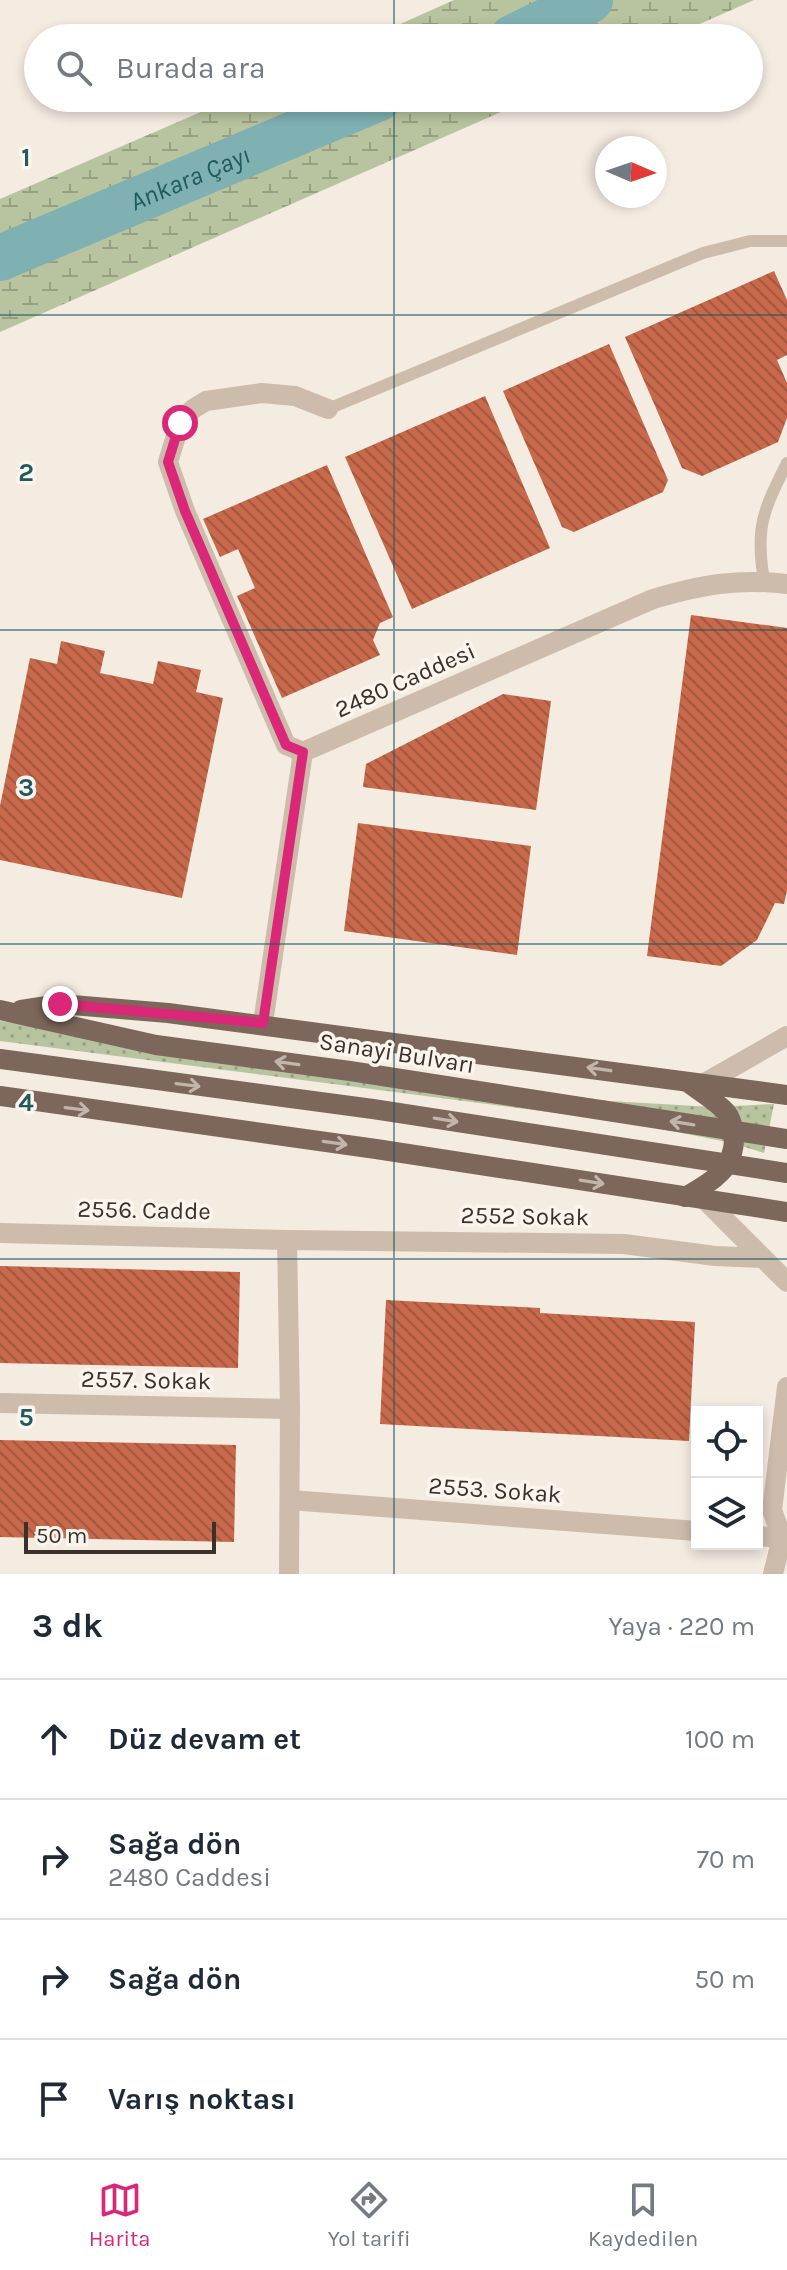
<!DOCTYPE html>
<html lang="tr">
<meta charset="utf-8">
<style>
:root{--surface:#fff;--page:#f6f6f7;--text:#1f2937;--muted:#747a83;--line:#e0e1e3;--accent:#db2777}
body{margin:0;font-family:Karla,sans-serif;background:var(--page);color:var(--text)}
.controls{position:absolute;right:24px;bottom:24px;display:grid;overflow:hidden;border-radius:0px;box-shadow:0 4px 12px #0003}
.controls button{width:72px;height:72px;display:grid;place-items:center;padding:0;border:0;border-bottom:2px solid var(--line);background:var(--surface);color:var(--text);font:40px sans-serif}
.compass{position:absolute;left:595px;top:136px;width:72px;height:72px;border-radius:50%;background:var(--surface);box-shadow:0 4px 12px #0003;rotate:92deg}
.scale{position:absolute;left:24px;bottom:20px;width:192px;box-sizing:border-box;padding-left:8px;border:4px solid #3b302b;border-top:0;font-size:22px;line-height:28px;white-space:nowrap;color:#3b302b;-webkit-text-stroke:6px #fbf5ee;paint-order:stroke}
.stop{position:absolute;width:24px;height:24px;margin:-18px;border:6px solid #db2777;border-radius:50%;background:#fff}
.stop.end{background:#db2777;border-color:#fff;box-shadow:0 2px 8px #0008}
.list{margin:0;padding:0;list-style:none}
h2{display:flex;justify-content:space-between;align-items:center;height:104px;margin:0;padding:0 32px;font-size:34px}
h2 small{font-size:26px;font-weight:400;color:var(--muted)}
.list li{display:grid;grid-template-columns:52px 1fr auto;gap:24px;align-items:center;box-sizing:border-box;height:120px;padding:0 32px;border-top:2px solid var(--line)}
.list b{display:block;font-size:30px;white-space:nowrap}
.list p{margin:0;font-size:26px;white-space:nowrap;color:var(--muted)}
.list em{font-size:26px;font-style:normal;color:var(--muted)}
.icon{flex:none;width:44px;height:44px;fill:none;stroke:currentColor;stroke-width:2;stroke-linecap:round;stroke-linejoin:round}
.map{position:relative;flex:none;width:787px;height:1574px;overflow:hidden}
.search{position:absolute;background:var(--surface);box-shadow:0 4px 12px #0003;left:24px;right:24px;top:24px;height:88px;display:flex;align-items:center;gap:20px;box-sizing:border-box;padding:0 28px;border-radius:44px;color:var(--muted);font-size:30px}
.sheet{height:584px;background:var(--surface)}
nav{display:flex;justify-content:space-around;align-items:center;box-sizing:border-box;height:112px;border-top:2px solid var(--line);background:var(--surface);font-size:22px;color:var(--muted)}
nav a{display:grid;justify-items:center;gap:4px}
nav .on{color:var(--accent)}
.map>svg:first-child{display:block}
.grass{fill:url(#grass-dots)}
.wetland{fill:url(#wetland-marsh)}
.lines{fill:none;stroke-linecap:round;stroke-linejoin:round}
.river{stroke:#7fb0b2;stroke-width:46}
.building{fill:url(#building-back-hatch)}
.service{stroke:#cdbbac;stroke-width:12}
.minor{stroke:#cdbbac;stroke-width:20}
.tertiary{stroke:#cdbbac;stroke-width:20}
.primary{stroke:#7d675c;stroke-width:20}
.oneway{stroke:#c2b5ac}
.route{stroke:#db2777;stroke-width:10}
.grid{fill:none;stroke:#1f5a5e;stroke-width:2;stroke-opacity:0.55}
.labels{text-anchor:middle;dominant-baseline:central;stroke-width:7;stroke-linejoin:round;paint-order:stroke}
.street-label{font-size:24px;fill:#3b302b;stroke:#fbf5ee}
.water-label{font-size:26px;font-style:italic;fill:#1f5a5e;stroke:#fbf5ee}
.grid-label{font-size:26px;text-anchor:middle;font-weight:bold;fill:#1f5a5e;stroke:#fbf5ee;stroke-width:7;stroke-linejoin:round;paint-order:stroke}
</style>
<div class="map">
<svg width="787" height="1574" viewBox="0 0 787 1574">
<defs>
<pattern id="grass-dots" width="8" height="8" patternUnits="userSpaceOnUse" patternTransform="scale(2)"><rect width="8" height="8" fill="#b8c4a0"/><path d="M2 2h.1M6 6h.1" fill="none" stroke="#97a083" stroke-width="1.8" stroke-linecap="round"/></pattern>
<pattern id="wetland-marsh" width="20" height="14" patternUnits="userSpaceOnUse" patternTransform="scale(2)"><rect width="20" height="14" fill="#b8c4a0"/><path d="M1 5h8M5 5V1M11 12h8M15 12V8" fill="none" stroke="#97a083"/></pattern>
<pattern id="building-back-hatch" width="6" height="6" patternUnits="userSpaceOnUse" patternTransform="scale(2)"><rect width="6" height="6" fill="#c8694b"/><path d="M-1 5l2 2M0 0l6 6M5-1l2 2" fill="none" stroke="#a4573f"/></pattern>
</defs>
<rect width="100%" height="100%" fill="#f4ebe1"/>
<polygon class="grass" points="0,1021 610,1101 713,1107 774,1104 764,1153 732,1143 626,1122 0,1041"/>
<g class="wetland">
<polygon points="454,0 754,0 668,38 369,38"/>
<polygon points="233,98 533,98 0,332 0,199"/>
</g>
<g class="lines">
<g class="river">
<polyline points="512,38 590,0"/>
<path id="s1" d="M0 258 379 98"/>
</g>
</g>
<g class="building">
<polygon points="774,271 787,300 787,355 777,360 787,383 787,418 778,442 702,476 682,468 625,337"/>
<polygon points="609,344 668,480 663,492 574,532 562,527 503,391"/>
<polygon points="485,396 550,548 412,609 345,457"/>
<polygon points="327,465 393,617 380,623 373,640 380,655 282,698 237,596 255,588 238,549 220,557 203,519"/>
<polygon points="691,615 787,628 787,891 784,904 775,903 757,940 721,966 647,956"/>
<polygon points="61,641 105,651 100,673 153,684 158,661 201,670 196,692 223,698 182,898 0,860 0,806 30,658 57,664"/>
<polygon points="503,694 551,701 536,810 363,787 366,764"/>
<polygon points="358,823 531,846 517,955 344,931"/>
<polygon points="0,1266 240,1272 238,1368 0,1363"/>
<polygon points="386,1300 540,1308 540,1313 695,1322 689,1441 380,1424"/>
<polygon points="0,1440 236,1445 234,1542 0,1537"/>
</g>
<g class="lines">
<g class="service">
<polyline points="328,409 703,253 750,241 787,241"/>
<path d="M764 581C755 527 763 511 787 463"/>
</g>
<g class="minor">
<polyline points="303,752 286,745 185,511 168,462 180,423 193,409 206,401 262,393 295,396 328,409"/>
<polyline points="0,1403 290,1409"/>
<polyline points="290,1500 697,1531"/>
<polyline points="757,1536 782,1538"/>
<polyline points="289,1574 290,1409 287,1240 624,1244 715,1256 762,1258"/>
</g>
<g class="tertiary">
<path d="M263 1023 303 752 653 599C701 585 737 578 787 584"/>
<polyline points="703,1084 787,1036"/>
<polyline points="705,1200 787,1282"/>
<polyline points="0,1233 287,1240"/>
<polyline points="782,1538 772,1510 787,1387"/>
<polyline points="773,1574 782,1538 787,1532"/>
</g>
<g class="primary">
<polyline points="0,1010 156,1045 350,1071 787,1139"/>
<polyline points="21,1010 60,1004 168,1013 787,1095"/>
<polyline points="0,1059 373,1109 787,1173"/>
<polyline points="0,1096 376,1149 787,1212"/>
<path d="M685 1197C711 1182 735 1170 734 1136 733 1128 732 1119 726 1112 716 1101 702 1093 690 1084"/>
</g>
</g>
<defs><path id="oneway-shaft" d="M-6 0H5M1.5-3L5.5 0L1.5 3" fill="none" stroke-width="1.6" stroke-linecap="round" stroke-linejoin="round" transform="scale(2)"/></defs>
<g class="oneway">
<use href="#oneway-shaft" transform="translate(287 1063) rotate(-172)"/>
<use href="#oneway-shaft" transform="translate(599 1069) rotate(-172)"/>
<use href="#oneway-shaft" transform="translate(188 1085) rotate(7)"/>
<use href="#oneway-shaft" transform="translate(77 1109) rotate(7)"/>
<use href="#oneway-shaft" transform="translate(446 1120) rotate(9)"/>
<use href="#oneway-shaft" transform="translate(682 1123) rotate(-171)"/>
<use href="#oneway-shaft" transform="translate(335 1143) rotate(8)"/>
<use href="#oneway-shaft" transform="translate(592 1182) rotate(9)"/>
</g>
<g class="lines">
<polyline class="route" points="60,1004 263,1023 303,752 286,745 185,511 168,462 180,423"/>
</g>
<path class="grid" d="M394 0V38M394 98V1574M0 315H787M0 630H787M0 944H787M0 1259H787"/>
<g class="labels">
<g class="street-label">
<text transform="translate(405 680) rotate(-24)">2480 Caddesi</text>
<text transform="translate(397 1053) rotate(9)">Sanayi Bulvarı</text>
<text transform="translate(144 1210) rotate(1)">2556. Cadde</text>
<text transform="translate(525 1216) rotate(1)">2552 Sokak</text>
<text transform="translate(146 1380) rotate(1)">2557. Sokak</text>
<text transform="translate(495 1490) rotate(4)">2553. Sokak</text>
</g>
<g class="water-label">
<text stroke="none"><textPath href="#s1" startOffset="206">Ankara Çayı</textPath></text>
</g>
</g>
<g class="grid-label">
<text x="26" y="166">1</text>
<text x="26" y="481">2</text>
<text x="26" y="796">3</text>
<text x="26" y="1111">4</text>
<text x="26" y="1426">5</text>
</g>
</svg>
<div class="controls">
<button><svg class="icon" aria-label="locate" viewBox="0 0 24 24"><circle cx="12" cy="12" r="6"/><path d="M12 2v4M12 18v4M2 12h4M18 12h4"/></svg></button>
<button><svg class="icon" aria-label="layers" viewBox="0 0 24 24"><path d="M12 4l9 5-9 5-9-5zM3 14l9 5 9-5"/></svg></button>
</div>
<svg class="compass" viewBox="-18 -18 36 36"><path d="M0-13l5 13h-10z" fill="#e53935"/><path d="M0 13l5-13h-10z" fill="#747a83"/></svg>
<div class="scale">50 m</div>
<div class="stop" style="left:180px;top:423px"></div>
<div class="stop end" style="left:60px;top:1004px"></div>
<div class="search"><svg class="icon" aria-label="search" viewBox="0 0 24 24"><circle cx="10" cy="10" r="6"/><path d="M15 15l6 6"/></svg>Burada ara</div>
</div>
<section class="sheet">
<h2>3 dk<small>Yaya · 220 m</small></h2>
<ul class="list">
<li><svg class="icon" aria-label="ahead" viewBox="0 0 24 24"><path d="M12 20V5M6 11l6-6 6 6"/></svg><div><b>Düz devam et</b></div><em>100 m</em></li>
<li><svg class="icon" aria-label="right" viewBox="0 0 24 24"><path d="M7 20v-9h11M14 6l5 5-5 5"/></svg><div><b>Sağa dön</b><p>2480 Caddesi</p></div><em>70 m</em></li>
<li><svg class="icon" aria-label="right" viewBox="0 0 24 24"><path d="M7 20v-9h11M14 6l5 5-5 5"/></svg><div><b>Sağa dön</b></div><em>50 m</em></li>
<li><svg class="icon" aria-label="arrive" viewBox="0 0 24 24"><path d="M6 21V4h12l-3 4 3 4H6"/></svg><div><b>Varış noktası</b></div></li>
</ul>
</section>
<nav>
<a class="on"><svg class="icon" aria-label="map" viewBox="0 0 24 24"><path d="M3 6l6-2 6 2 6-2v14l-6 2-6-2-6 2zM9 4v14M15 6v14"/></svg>Harita</a>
<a><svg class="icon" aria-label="directions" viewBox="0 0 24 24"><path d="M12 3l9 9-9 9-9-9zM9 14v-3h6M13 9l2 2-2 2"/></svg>Yol tarifi</a>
<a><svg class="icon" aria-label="saved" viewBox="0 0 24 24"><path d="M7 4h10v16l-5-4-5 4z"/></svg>Kaydedilen</a>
</nav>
